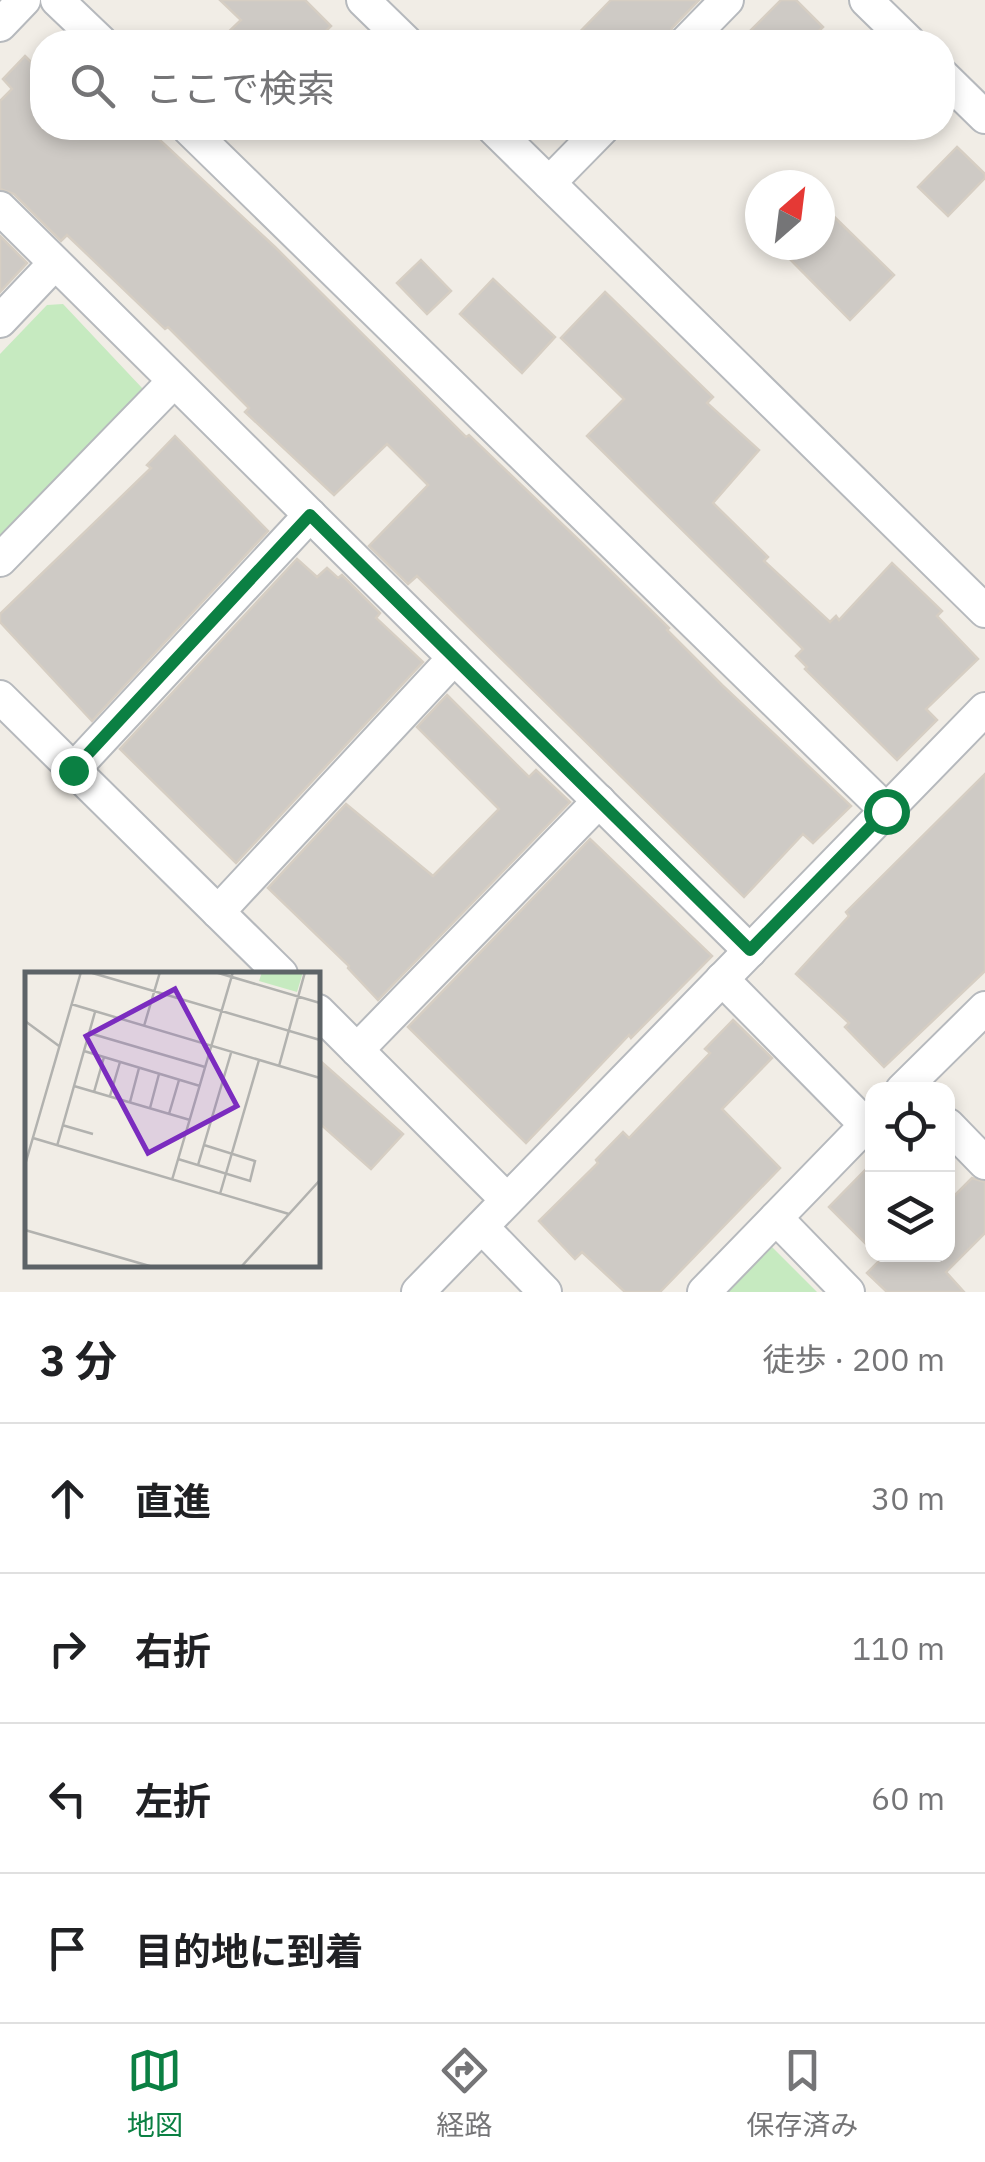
<!DOCTYPE html>
<html lang="ja">
<meta charset="utf-8">
<style>
:root{--surface:#fff;--page:#f6f6f6;--text:#202124;--muted:#757577;--line:#e0e0e0;--accent:#0b8043}
body{margin:0;font-family:"IBM Plex Sans","Noto Sans JP",sans-serif;background:var(--page);color:var(--text)}
.controls{position:absolute;right:30px;bottom:30px;display:grid;overflow:hidden;border-radius:20px;box-shadow:0 5px 15px #0003}
.controls button{width:90px;height:90px;display:grid;place-items:center;padding:0;border:0;border-bottom:2px solid var(--line);background:var(--surface);color:var(--text);font:50px sans-serif}
.compass{position:absolute;left:745px;top:170px;width:90px;height:90px;border-radius:50%;background:var(--surface);box-shadow:0 5px 15px #0003;rotate:28deg}
.stop{position:absolute;width:30px;height:30px;margin:-22px;border:8px solid #0b8043;border-radius:50%;background:#fff}
.stop.end{background:#0b8043;border-color:#fff;box-shadow:0 2px 10px #0008}
.list{margin:0;padding:0;list-style:none}
h2{display:flex;justify-content:space-between;align-items:center;height:130px;margin:0;padding:0 40px;font-size:42px}
h2 small{font-size:32px;font-weight:400;color:var(--muted)}
.list li{display:grid;grid-template-columns:65px 1fr auto;gap:30px;align-items:center;box-sizing:border-box;height:150px;padding:0 40px;border-top:2px solid var(--line)}
.list b{display:block;font-size:38px;white-space:nowrap}
.list em{font-size:32px;font-style:normal;color:var(--muted)}
.icon{flex:none;width:55px;height:55px;fill:none;stroke:currentColor;stroke-width:2;stroke-linecap:round;stroke-linejoin:round}
.map{position:relative;flex:none;width:985px;height:1292px;overflow:hidden}
.search{position:absolute;background:var(--surface);box-shadow:0 5px 15px #0003;left:30px;right:30px;top:30px;height:110px;display:flex;align-items:center;gap:25px;box-sizing:border-box;padding:0 35px;border-radius:40px;color:var(--muted);font-size:38px}
.sheet{height:730px;background:var(--surface)}
nav{display:flex;justify-content:space-around;align-items:center;box-sizing:border-box;height:140px;border-top:2px solid var(--line);background:var(--surface);font-size:28px;color:var(--muted)}
nav a{display:grid;justify-items:center;gap:5px}
nav .on{color:var(--accent)}
.map>svg:first-child{display:block}
.green{fill:#c6eac0}
.building{fill:#cecac5;stroke:#d6cec3;stroke-width:2.5}
.lines{fill:none;stroke-linecap:round;stroke-linejoin:round}
.minor-casing{stroke:#b6b9bd;stroke-width:36}
.minor{stroke:#fff;stroke-width:32}
.route{stroke:#0b8043;stroke-width:12}
.inset-road{fill:none;stroke:#b2b2af;stroke-width:2.5}
.view{fill:#7b2cbf;fill-opacity:0.15;stroke:#7b2cbf;stroke-width:5}
.inset-edge{fill:none;stroke:#5d6367;stroke-width:5}
</style>
<div class="map">
<svg width="985" height="1292" viewBox="0 0 985 1292">
<rect width="100%" height="100%" fill="#f1ede6"/>
<g class="green">
<polygon points="63,304 143,389 142,398 0,543 0,354 47,305"/>
<polygon points="772,1247 817,1292 727,1292"/>
</g>
<g class="building">
<polygon points="220,0 305,0 331,26 315,42 218,42 241,20"/>
<polygon points="611,0 699,0 672,28 667,42 570,42"/>
<polygon points="781,0 796,0 823,27 808,42 739,42"/>
<polygon points="25,56 35,66 42,58 42,128 147,128 275,247 466,437 469,435 583,544 669,628 667,630 722,685 851,806 813,843 803,834 744,897 417,576 408,584 369,546 428,485 387,444 334,495 245,412 249,408 168,327 165,329 67,235 61,241 14,194 0,189 0,101 12,89 3,79"/>
<polygon points="957,147 985,174 985,178 948,216 918,187"/>
<polygon points="820,203 894,275 850,320 776,245 820,245"/>
<polygon points="0,236 27,263 0,292"/>
<polygon points="421,260 451,291 427,314 397,283"/>
<polygon points="493,279 555,337 522,373 460,314"/>
<polygon points="605,292 713,397 707,403 759,450 713,503 768,557 764,561 830,622 836,616 839,620 892,563 942,611 937,616 978,659 926,709 937,720 897,760 805,669 807,667 796,656 803,649 587,436 624,399 561,338"/>
<polygon points="175,436 268,531 92,721 0,622 0,614 151,468 147,465"/>
<polygon points="297,559 317,577 327,568 338,578 342,575 380,613 376,618 423,662 236,863 120,749"/>
<polygon points="447,695 529,777 536,770 570,802 378,1000 348,968 349,966 268,888 346,804 433,876 499,809 417,727"/>
<polygon points="985,774 985,971 884,1067 845,1027 849,1023 796,974 849,916 846,912"/>
<polygon points="590,839 712,956 631,1038 629,1035 526,1143 408,1027"/>
<polygon points="733,1020 772,1058 722,1109 780,1168 660,1292 625,1292 582,1252 575,1259 539,1221 598,1163 596,1160 623,1132 629,1138 710,1053 705,1049"/>
<polygon points="318,1059 403,1134 371,1169 318,1122"/>
<polygon points="872,1163 872,1250 829,1207"/>
<polygon points="972,1178 985,1182 985,1233 946,1272 964,1292 887,1292 867,1273 886,1254 948,1254 948,1202"/>
</g>
<g class="lines">
<g class="minor-casing">
<g id="minor">
<polyline points="57,0 101,42"/>
<polyline points="363,0 406,42"/>
<polyline points="866,0 909,42"/>
<polyline points="0,25 24,0"/>
<polyline points="686,42 727,0"/>
<polyline points="942,75 985,117"/>
<polyline points="188,128 887,811"/>
<polyline points="493,128 985,611"/>
<polyline points="549,183 603,128"/>
<polyline points="0,208 750,951"/>
<polyline points="0,321 55,263"/>
<polyline points="0,560 174,381"/>
<polyline points="0,697 281,974"/>
<polyline points="73,770 310,515"/>
<polyline points="218,912 454,658"/>
<polyline points="722,979 866,1125"/>
<polyline points="318,1011 507,1200"/>
<polyline points="357,1050 599,801"/>
<polyline points="902,1090 985,1008"/>
<polyline points="948,1125 985,1163"/>
<polyline points="776,1218 848,1292"/>
<polyline points="482,1227 545,1292"/>
<polyline points="418,1292 985,709"/>
<polyline points="704,1292 872,1119"/>
</g>
</g>
<use href="#minor" class="minor"/>
</g>
<g class="lines">
<polyline class="route" points="73,770 310,515 750,950 886,811"/>
</g>
<g transform="translate(25 972)">
<rect width="295" height="295" fill="#f1ede6"/>
<path d="M237 0H278L272 20 234 9Z" fill="#c6eac0"/>
<path class="inset-road" d="M64 0 295 68M190 0 295 31M46 32 295 106M0 49 34 74M119 54 135 0M64 61 180 95M59 79 175 114M254 94 280 0M49 114 165 148M69 120 79 85M85 124 95 90M105 130 114 96M125 136 134 102M144 142 154 108M37 153 68 162M8 166 264 242M32 174 70 40M153 187 225 209 230 189 179 173M0 193 56 0M173 193 206 81M147 208 208 0M195 222 234 88M0 258 128 295M216 295 295 208"/>
<path class="view" d="M150 17 212 134 123 181 61 64Z"/>
<rect width="295" height="295" class="inset-edge"/>
</g>
</svg>
<div class="controls">
<button><svg class="icon" aria-label="locate" viewBox="0 0 24 24"><circle cx="12" cy="12" r="6"/><path d="M12 2v4M12 18v4M2 12h4M18 12h4"/></svg></button>
<button><svg class="icon" aria-label="layers" viewBox="0 0 24 24"><path d="M12 4l9 5-9 5-9-5zM3 14l9 5 9-5"/></svg></button>
</div>
<svg class="compass" viewBox="-18 -18 36 36"><path d="M0-13l5 13h-10z" fill="#e53935"/><path d="M0 13l5-13h-10z" fill="#757577"/></svg>
<div class="stop" style="left:886px;top:811px"></div>
<div class="stop end" style="left:73px;top:770px"></div>
<div class="search"><svg class="icon" aria-label="search" viewBox="0 0 24 24"><circle cx="10" cy="10" r="6"/><path d="M15 15l6 6"/></svg>ここで検索</div>
</div>
<section class="sheet">
<h2>3 分<small>徒歩 · 200 m</small></h2>
<ul class="list">
<li><svg class="icon" aria-label="ahead" viewBox="0 0 24 24"><path d="M12 20V5M6 11l6-6 6 6"/></svg><div><b>直進</b></div><em>30 m</em></li>
<li><svg class="icon" aria-label="right" viewBox="0 0 24 24"><path d="M7 20v-9h11M14 6l5 5-5 5"/></svg><div><b>右折</b></div><em>110 m</em></li>
<li><svg class="icon" aria-label="left" viewBox="0 0 24 24"><path d="M17 20v-9H6M10 6l-5 5 5 5"/></svg><div><b>左折</b></div><em>60 m</em></li>
<li><svg class="icon" aria-label="arrive" viewBox="0 0 24 24"><path d="M6 21V4h12l-3 4 3 4H6"/></svg><div><b>目的地に到着</b></div></li>
</ul>
</section>
<nav>
<a class="on"><svg class="icon" aria-label="map" viewBox="0 0 24 24"><path d="M3 6l6-2 6 2 6-2v14l-6 2-6-2-6 2zM9 4v14M15 6v14"/></svg>地図</a>
<a><svg class="icon" aria-label="directions" viewBox="0 0 24 24"><path d="M12 3l9 9-9 9-9-9zM9 14v-3h6M13 9l2 2-2 2"/></svg>経路</a>
<a><svg class="icon" aria-label="saved" viewBox="0 0 24 24"><path d="M7 4h10v16l-5-4-5 4z"/></svg>保存済み</a>
</nav>
